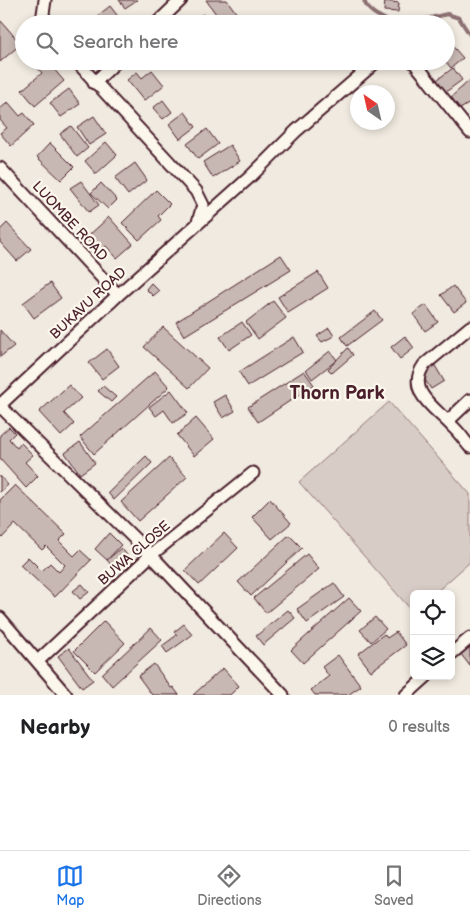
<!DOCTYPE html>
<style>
:root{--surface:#fff;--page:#f6f6f6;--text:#202124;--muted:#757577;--line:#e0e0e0;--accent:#1a73e8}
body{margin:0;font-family:"Balsamiq Sans",sans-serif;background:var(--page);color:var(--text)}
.controls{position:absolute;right:15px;bottom:15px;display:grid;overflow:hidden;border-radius:8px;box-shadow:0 2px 8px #0003}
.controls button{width:45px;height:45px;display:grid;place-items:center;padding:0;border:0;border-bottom:1px solid var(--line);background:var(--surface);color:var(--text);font:25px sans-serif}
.compass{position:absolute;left:350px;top:85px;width:45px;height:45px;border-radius:50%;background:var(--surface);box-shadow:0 2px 8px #0003;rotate:326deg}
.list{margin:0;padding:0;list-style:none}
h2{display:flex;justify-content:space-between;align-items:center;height:65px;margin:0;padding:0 20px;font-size:21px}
h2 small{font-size:16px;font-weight:400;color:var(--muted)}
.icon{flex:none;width:28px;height:28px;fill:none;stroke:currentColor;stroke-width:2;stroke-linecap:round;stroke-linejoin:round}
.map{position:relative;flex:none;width:470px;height:695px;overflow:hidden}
.search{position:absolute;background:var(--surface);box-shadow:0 2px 8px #0003;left:15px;right:15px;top:15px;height:55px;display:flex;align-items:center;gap:12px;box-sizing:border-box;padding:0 18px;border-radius:28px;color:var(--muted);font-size:19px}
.sheet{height:155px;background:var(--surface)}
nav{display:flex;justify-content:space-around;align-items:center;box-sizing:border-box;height:70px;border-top:1px solid var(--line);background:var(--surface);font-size:14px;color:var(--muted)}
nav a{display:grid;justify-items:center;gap:2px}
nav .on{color:var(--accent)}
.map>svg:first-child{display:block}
.green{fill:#d8ccc6;stroke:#917678}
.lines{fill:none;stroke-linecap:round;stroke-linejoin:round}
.stream{stroke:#8c6f72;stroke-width:4}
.building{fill:#c8b8b3;stroke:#4a1f2b}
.minor-casing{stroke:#4a1f2b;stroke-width:15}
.minor{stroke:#fbf7ec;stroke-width:11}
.labels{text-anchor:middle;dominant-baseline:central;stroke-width:4.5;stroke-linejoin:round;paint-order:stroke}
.street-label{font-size:14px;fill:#4a1f2b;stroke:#fbf7ec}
.district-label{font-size:19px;font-weight:bold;fill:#4a1f2b;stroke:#fbf7ec}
</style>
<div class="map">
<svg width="470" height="695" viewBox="0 0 470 695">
<rect width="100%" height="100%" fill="#f0eae0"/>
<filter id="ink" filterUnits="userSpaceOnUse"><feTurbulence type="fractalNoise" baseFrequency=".02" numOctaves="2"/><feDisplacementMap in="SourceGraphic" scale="10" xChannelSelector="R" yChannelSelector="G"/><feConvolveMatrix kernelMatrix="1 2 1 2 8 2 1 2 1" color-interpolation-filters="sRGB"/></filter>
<g filter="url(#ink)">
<polygon class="green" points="389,402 470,494 470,562 434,594 414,594 413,612 299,482"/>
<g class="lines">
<g class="stream">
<path d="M364 0C367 13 383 18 394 24"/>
<polyline points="405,24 447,14 459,18 470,35"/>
</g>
</g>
<g class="building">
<polygon points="119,0 137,0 125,8"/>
<polygon points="206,0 227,0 237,14 223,24"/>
<polygon points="385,1 399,3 398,12 384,11"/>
<polygon points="110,6 120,19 113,24 87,24"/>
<polygon points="203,14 210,24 190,24"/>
<polygon points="1,21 21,44 0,62 0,23"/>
<polygon points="448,41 463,58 451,68 445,61"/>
<polygon points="37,61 47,61 64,81 35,106 22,90 42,73 34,64"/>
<polygon points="453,68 462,80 443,94 434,82"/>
<polygon points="152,70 164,85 144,101 127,80 137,72 142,78"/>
<polygon points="470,80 470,103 460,109 451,97"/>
<polygon points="69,89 80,104 61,117 50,103"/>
<polygon points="163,100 172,112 163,119 153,108"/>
<polygon points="8,102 20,116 24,113 34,125 11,146 0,133 7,128 0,120 0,109"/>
<polygon points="185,112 196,127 180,139 169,124"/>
<polygon points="94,116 106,134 89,145 77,127"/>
<polygon points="71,126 88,148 77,157 60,134"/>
<polygon points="207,129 218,144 198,159 187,144"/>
<polygon points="106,142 117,155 96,174 85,161"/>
<polygon points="50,143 74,167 61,180 37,157"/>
<polygon points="230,145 240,161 213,178 203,162"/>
<polygon points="135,163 147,180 128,195 115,178"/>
<polygon points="81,181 99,205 89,212 70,188"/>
<polygon points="101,183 117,200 108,209 91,193"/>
<polygon points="156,190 170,204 158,216 161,220 139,240 122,223"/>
<polygon points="109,217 133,244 117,258 106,246 99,253 86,238"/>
<polygon points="7,223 31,249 17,261 0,242 0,230"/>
<polygon points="281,255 291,270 184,336 176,322"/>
<polygon points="318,272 328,288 288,313 278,297"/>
<polygon points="50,283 61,298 34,318 23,303"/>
<polygon points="151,283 159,291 153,296 146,289"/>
<polygon points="453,286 466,303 454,312 441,295"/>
<polygon points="273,301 286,318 258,339 246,322"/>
<polygon points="426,305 438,322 425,331 413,314"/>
<polygon points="375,311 382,320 347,346 341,337"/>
<polygon points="242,322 251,335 229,350 220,337"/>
<polygon points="163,327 208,368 189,388 144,347"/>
<polygon points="329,328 334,336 322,342 317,336"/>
<polygon points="0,330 14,346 0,357"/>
<polygon points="405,336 414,348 400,359 391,347"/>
<polygon points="294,337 303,352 248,386 239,372"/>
<polygon points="348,348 353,355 332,373 328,369"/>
<polygon points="107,349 119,366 102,379 89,363"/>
<polygon points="330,351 337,360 312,379 306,370"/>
<polygon points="434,364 444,381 431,389 420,372"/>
<polygon points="155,371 169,387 94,454 80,437"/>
<polygon points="304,371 314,385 258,422 248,407"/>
<polygon points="69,385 81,398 64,413 74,424 61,436 39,412"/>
<polygon points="103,386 116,397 111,402 98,391"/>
<polygon points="171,390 188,413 173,423 164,410 156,416 149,407"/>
<polygon points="225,395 235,411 223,418 213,402"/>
<polygon points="196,418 214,439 194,456 177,435"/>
<polygon points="9,427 15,433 9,439 17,448 21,443 33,455 25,462 38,476 26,488 0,459 0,435"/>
<polygon points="80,442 95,463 80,474 65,453"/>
<polygon points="146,456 152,463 114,500 108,493"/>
<polygon points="169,458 187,477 138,521 121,502"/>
<polygon points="0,476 8,485 0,492"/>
<polygon points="15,485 66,534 59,541 74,556 80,550 91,560 55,597 20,565 28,557 42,571 50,563 59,572 65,565 46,546 42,550 15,524 2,538 0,536 0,500"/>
<polygon points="270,499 291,523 272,539 252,517"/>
<polygon points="109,533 121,545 107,560 95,549"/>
<polygon points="224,533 238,548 199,585 185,570"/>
<polygon points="289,535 302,548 251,596 238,582"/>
<polygon points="121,548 128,556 114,568 107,560"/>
<polygon points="307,554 319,569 266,613 254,598"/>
<polygon points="334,583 344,597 307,623 297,609"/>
<polygon points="82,584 89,592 80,599 73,591"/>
<polygon points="349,598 361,611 303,663 291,650"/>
<polygon points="288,610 295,618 263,645 256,636"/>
<polygon points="375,617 386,629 371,642 360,630"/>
<polygon points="104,621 125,643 95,672 74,651"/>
<polygon points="184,624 192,635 167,653 162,646 177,635 174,632"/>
<polygon points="151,628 162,640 112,686 102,674"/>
<polygon points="396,632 406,645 371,671 358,654 384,634 387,638"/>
<polygon points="470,645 470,666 460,653"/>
<polygon points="69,648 93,680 82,688 58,656"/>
<polygon points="338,655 361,686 348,695 315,695 311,690 329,676 322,667"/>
<polygon points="154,664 171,688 173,687 179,695 152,695 138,676"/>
<polygon points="223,668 239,686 230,695 193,695"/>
</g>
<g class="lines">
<g class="minor-casing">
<g id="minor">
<polyline points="45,0 43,14 46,24"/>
<polyline points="156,24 181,0"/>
<polyline points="76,61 196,191 203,205 198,222"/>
<polyline points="413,61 470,132"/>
<polyline points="94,83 117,61"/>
<polyline points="0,168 118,295"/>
<path d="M470 327 424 365C405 392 437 409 452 426 459 432 464 440 470 447"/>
<polyline points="0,405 118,295 251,176 296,131 377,61"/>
<polyline points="0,406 151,555 283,695"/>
<polyline points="448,421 470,400"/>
<polyline points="0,618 66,695"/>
<polyline points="451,654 470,638"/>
<polyline points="39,660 151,555 253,473"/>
<polyline points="406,695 427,676"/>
</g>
</g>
<use href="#minor" class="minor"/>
</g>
</g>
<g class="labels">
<g class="street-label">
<text transform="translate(70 221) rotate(47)">LUOMBE ROAD</text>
<text transform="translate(88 303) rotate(-43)">BUKAVU ROAD</text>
<text transform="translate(134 553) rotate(-41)">BUWA CLOSE</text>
</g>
<g class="district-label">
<text x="337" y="393">Thorn Park</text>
</g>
</g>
</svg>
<div class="controls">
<button><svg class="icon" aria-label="locate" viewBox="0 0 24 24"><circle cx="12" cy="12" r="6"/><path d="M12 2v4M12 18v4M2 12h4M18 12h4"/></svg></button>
<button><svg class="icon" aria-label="layers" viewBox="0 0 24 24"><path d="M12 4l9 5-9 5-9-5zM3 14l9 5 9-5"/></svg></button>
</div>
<svg class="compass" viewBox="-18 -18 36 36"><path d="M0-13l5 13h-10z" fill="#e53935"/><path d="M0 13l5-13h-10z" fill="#757577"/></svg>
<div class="search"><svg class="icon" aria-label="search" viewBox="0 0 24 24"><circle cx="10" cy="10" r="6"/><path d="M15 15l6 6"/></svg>Search here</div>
</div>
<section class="sheet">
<h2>Nearby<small>0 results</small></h2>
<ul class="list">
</ul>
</section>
<nav>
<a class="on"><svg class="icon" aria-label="map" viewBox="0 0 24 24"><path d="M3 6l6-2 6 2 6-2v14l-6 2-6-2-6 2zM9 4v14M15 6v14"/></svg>Map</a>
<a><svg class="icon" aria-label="directions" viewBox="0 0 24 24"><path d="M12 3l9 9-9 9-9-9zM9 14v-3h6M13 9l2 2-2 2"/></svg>Directions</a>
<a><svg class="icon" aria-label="saved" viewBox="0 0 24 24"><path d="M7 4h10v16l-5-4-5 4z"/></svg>Saved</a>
</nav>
